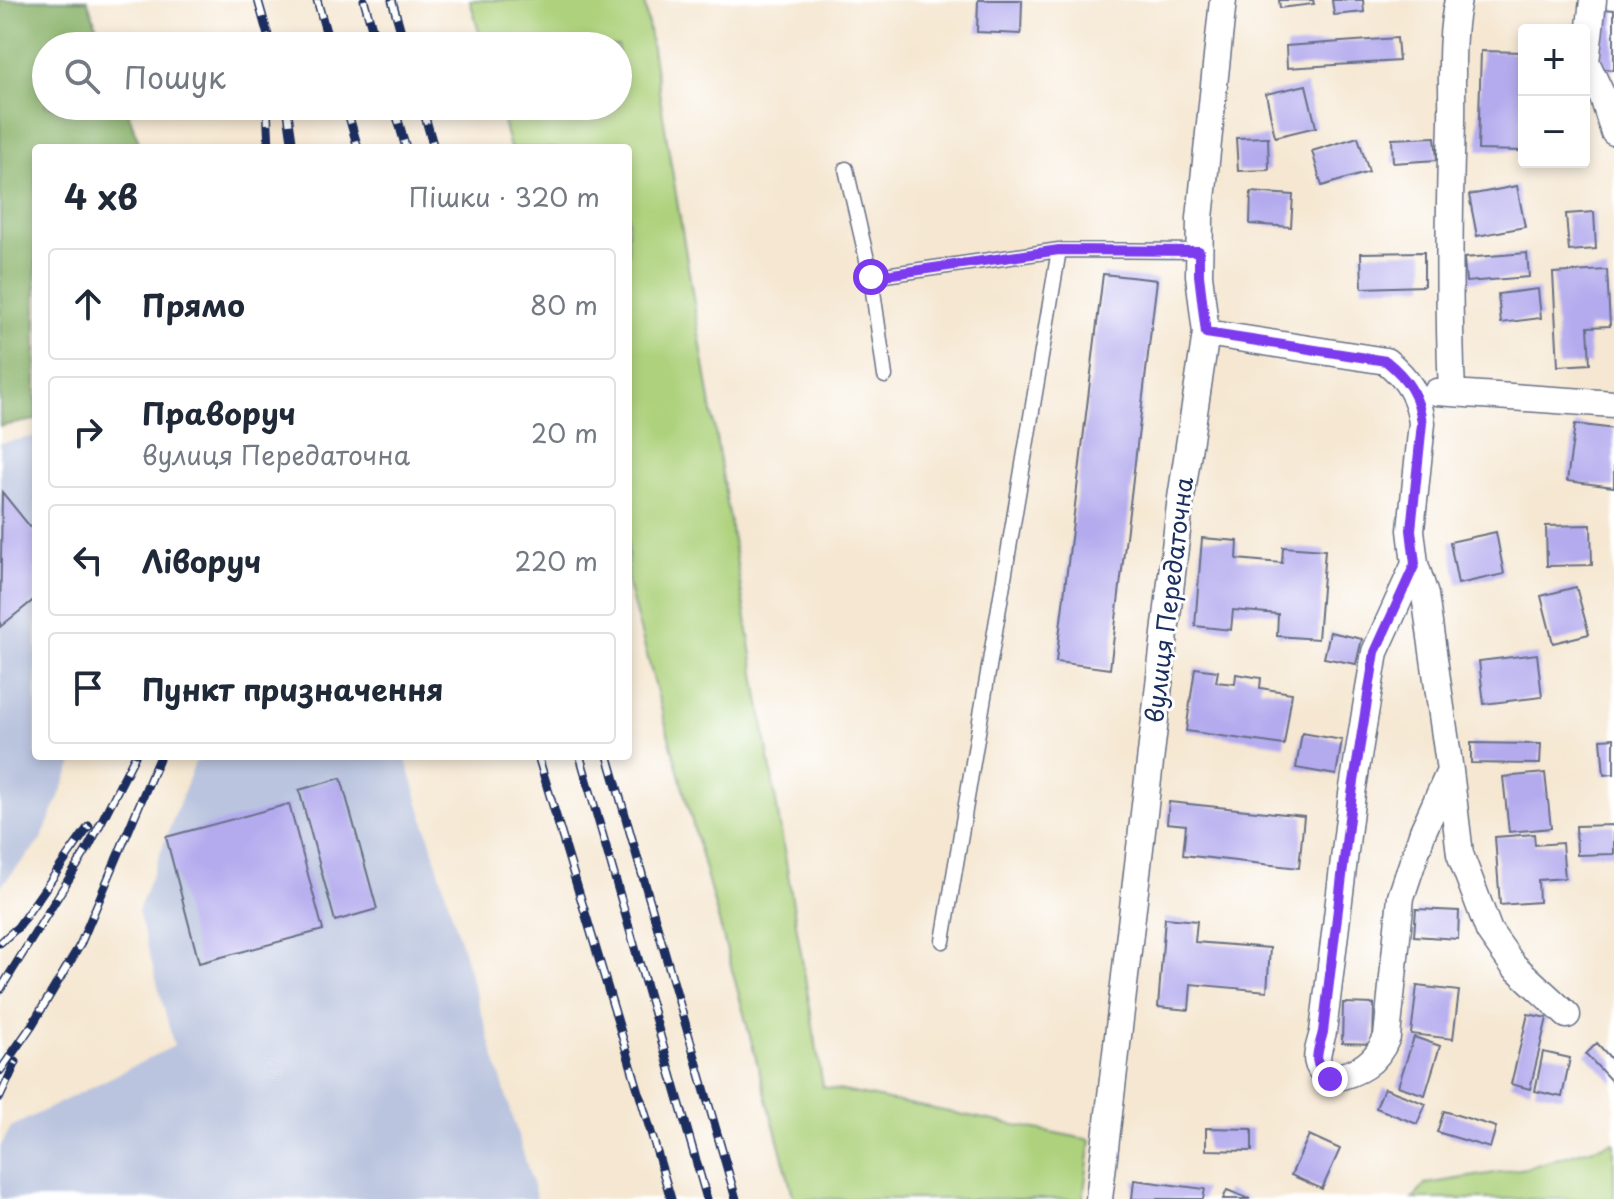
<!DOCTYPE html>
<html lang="uk">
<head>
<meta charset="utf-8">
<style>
  body { margin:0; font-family:"Playpen Sans",sans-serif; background:#f2f2f3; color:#1f2937 }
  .controls { position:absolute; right:24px; top:24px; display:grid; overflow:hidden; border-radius:8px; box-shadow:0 4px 12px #0003 }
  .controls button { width:72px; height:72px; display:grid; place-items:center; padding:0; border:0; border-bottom:2px solid #e0e1e3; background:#fff; color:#1f2937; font:40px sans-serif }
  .stop { position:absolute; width:24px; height:24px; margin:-18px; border:6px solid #7c3aed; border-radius:50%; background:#fff }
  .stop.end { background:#7c3aed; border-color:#fff; box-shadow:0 2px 8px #0008 }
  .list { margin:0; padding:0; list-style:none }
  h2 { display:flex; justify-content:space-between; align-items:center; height:104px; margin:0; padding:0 32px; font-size:34px }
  h2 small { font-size:26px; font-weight:400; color:#747a83 }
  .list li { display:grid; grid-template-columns:52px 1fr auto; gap:24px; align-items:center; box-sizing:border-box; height:112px; margin:0 16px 16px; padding:0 16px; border:2px solid #e0e1e3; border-radius:8px }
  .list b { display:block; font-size:30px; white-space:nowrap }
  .list p { margin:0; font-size:26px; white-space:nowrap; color:#747a83 }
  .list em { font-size:26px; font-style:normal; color:#747a83 }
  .icon { flex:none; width:44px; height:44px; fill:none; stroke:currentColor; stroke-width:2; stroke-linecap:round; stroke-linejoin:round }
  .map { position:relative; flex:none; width:1614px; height:1199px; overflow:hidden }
  .search { position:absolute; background:#fff; box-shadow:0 4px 12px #0003; left:32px; top:32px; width:600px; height:88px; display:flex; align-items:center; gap:20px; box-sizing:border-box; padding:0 28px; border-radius:44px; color:#747a83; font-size:30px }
  .panel { position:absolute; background:#fff; box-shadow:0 4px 12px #0003; left:32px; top:144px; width:600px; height:616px; border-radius:8px }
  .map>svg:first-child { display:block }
</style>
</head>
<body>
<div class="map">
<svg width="1614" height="1199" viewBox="0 0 1614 1199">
  <rect width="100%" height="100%" fill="#fff"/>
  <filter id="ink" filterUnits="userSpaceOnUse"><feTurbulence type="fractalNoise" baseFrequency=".0125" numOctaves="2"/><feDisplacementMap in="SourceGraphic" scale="16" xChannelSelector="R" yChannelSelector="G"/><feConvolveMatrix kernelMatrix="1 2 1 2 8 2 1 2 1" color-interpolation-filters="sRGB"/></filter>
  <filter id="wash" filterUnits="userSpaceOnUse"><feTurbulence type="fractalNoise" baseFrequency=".006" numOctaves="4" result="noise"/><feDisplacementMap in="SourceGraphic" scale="32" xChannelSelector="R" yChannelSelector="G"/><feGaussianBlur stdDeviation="1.8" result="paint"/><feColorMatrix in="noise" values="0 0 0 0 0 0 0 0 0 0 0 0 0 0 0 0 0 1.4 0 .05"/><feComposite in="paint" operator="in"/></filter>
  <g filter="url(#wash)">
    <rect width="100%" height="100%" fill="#f5e7d1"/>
    <path fill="#bac4de" d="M36,436V756H76L41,840L0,887V443Z
      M212,756H405L537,1199H0V1147L11,1127L174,1046L138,911L195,762Z"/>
    <path fill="#add17b" stroke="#64806c" stroke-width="2" d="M470,0H644L823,1087L1091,1140L1083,1199H794L628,585V148H510L499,106H618V46H483Z
      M1614,1142V1199H1413L1426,1184L1526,1168Z"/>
    <path fill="#8ab36b" stroke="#527164" stroke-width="2" d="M0,0H87L104,46H46V106H126L141,148H36V420L0,426Z"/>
    <g id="blocks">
      <path fill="#b4abee" d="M978,0H1022L1021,34L977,32Z
        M1279,0H1313L1314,4L1280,8Z
        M1332,0H1363L1364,12L1334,15Z
        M1603,9L1614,10V70L1599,68Z
        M1397,38L1399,61L1287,68L1286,46Z
        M1481,51L1524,52V151L1478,150Z
        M1306,85L1316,127L1275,137L1266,94Z
        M1268,137L1269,170L1238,171L1236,138Z
        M1358,137L1369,172L1322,186L1312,151Z
        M1435,137L1437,160L1393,163L1392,139Z
        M1517,186L1525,227L1477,236L1469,195Z
        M1251,192L1293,195L1291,227L1250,224Z
        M1594,212L1596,249L1569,251L1566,214Z
        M1424,252V286L1362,288L1361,253Z
        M1527,253L1529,277L1466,282L1464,258Z
        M1607,270L1610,326L1588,327L1590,364L1558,366L1553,273Z
        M1103,274L1157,280L1110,669L1056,662Z
        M1538,289L1541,318L1501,323L1498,294Z
        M1575,424L1614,429V487L1567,481Z
        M2,492L36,534V598L0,627Z
        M1591,525L1592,565L1547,566L1546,526Z
        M1496,532L1504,574L1458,584L1450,542Z
        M1202,538L1238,541L1237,559L1282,563L1283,547L1325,550L1318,639L1277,636L1278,614L1233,610L1231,630L1195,626Z
        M1576,587L1589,634L1553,643L1541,596Z
        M1330,632L1362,639L1356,664L1324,658Z
        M1537,654L1542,697L1484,704L1479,661Z
        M1195,668L1218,671L1216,682L1235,684L1236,674L1261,678L1260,688L1292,693L1284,745L1186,731Z
        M1302,733L1342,740L1336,775L1296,768Z
        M1614,738V774L1604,775L1601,739Z
        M1471,743L1541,744L1540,764L1471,763Z
        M1545,773L1551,828L1509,832L1503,777Z
        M341,778L377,909L335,921L299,790Z
        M1169,802L1304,816L1299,868L1183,855L1186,825L1167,823Z
        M289,804L323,930L199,963L166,837Z
        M1614,825V854L1577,855L1576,826Z
        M1534,834L1535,845L1562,843L1565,878L1538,880L1539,902L1500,905L1495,837Z
        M1416,909L1459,911L1458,939L1414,936Z
        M1165,918L1197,921L1195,942L1270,948L1267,991L1191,984L1189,1010L1158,1007Z
        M1417,986L1459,991L1453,1039L1411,1034Z
        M1343,1003L1374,1004L1373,1044L1342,1043Z
        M1528,1014L1547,1018L1530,1089L1511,1084Z
        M1414,1037L1440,1046L1425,1095L1398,1086Z
        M1597,1043L1614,1062V1084L1586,1054Z
        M1543,1052L1570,1058L1562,1097L1535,1091Z
        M1384,1088L1426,1104L1417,1124L1376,1108Z
        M1444,1111L1496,1127L1490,1148L1437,1132Z
        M1206,1128L1252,1129V1151L1206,1150Z
        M1309,1135L1340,1149L1322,1189L1291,1175Z
        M1134,1180L1205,1189L1203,1199H1132Z
        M1227,1190L1250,1199H1223Z"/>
    </g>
  </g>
  <g filter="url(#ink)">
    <use href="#blocks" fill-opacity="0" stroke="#676f86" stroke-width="2"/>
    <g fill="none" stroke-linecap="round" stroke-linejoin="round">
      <defs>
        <path id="lane" d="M846,169L871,277
          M885,376L871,277L1059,250
          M943,941L1059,250L1199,251"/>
        <path id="street" d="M1593,0L1586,62L1604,100L1614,132
          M1206,333L1386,361C1407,378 1419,395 1422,423L1411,530L1415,564L1425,595L1450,771L1423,831L1401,897L1387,1037C1376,1064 1358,1073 1330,1079C1310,1063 1318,1053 1323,1032L1352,794L1375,652L1415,564
          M1437,392L1614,404
          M1452,393C1448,302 1449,213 1452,122C1453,81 1449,40 1458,0
          M1450,771L1460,854L1489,931L1513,965L1567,1015
          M1099,1199L1180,505L1206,333L1199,275L1200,218L1223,0"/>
      </defs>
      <use href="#lane" stroke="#676f86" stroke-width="17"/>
      <use href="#street" stroke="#676f86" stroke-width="29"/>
      <use href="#lane" stroke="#fff" stroke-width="14"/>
      <use href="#street" stroke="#fff" stroke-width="26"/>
      <defs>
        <path id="rail" d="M258,0L271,46
          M317,0L330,46
          M364,0L377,46
          M392,0L405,46
          M267,106L269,148
          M287,106L293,148
          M346,106L358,148
          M394,106L406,148
          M422,106L434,148
          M538,756L671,1199
          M580,756L707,1199
          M608,756L736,1199
          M0,943L18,927L89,826
          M0,990L88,848L135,756
          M0,1071L32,1025L80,945L160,756
          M0,1097L16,1062"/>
      </defs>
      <use href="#rail" stroke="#1b2f5e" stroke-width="9"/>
      <use href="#rail" stroke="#fff" stroke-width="6" stroke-dasharray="18" stroke-linecap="butt"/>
    </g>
  </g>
  <g fill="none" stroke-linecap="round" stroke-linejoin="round" filter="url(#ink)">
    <path stroke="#7c3aed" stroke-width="10" d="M871,277L1059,250L1199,251V275L1206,333L1386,361C1407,378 1419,395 1422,423L1411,530L1415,564L1375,652L1352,794L1323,1032C1318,1053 1310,1063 1330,1079"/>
  </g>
  <g text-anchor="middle" stroke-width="6" stroke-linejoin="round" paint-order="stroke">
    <g font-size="24" fill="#1b2f5e" stroke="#fff">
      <text transform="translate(1170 600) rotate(-83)" y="8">вулиця Передаточна</text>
    </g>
  </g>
</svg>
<div class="controls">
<button>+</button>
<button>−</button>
</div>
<div class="stop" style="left:871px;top:277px"></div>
<div class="stop end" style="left:1330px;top:1079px"></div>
<div class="search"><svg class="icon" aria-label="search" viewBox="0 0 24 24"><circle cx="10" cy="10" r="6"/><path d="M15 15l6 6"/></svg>Пошук</div>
<section class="panel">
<h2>4 хв<small>Пішки · 320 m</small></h2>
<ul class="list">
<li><svg class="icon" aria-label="ahead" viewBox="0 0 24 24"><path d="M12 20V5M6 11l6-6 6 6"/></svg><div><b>Прямо</b></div><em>80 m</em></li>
<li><svg class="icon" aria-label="right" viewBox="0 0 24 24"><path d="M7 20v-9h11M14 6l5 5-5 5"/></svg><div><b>Праворуч</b><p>вулиця Передаточна</p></div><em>20 m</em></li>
<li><svg class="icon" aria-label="left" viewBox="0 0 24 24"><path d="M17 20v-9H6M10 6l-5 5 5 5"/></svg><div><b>Ліворуч</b></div><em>220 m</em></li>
<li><svg class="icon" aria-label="arrive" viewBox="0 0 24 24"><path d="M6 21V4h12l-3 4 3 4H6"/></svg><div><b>Пункт призначення</b></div></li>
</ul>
</section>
</div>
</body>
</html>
